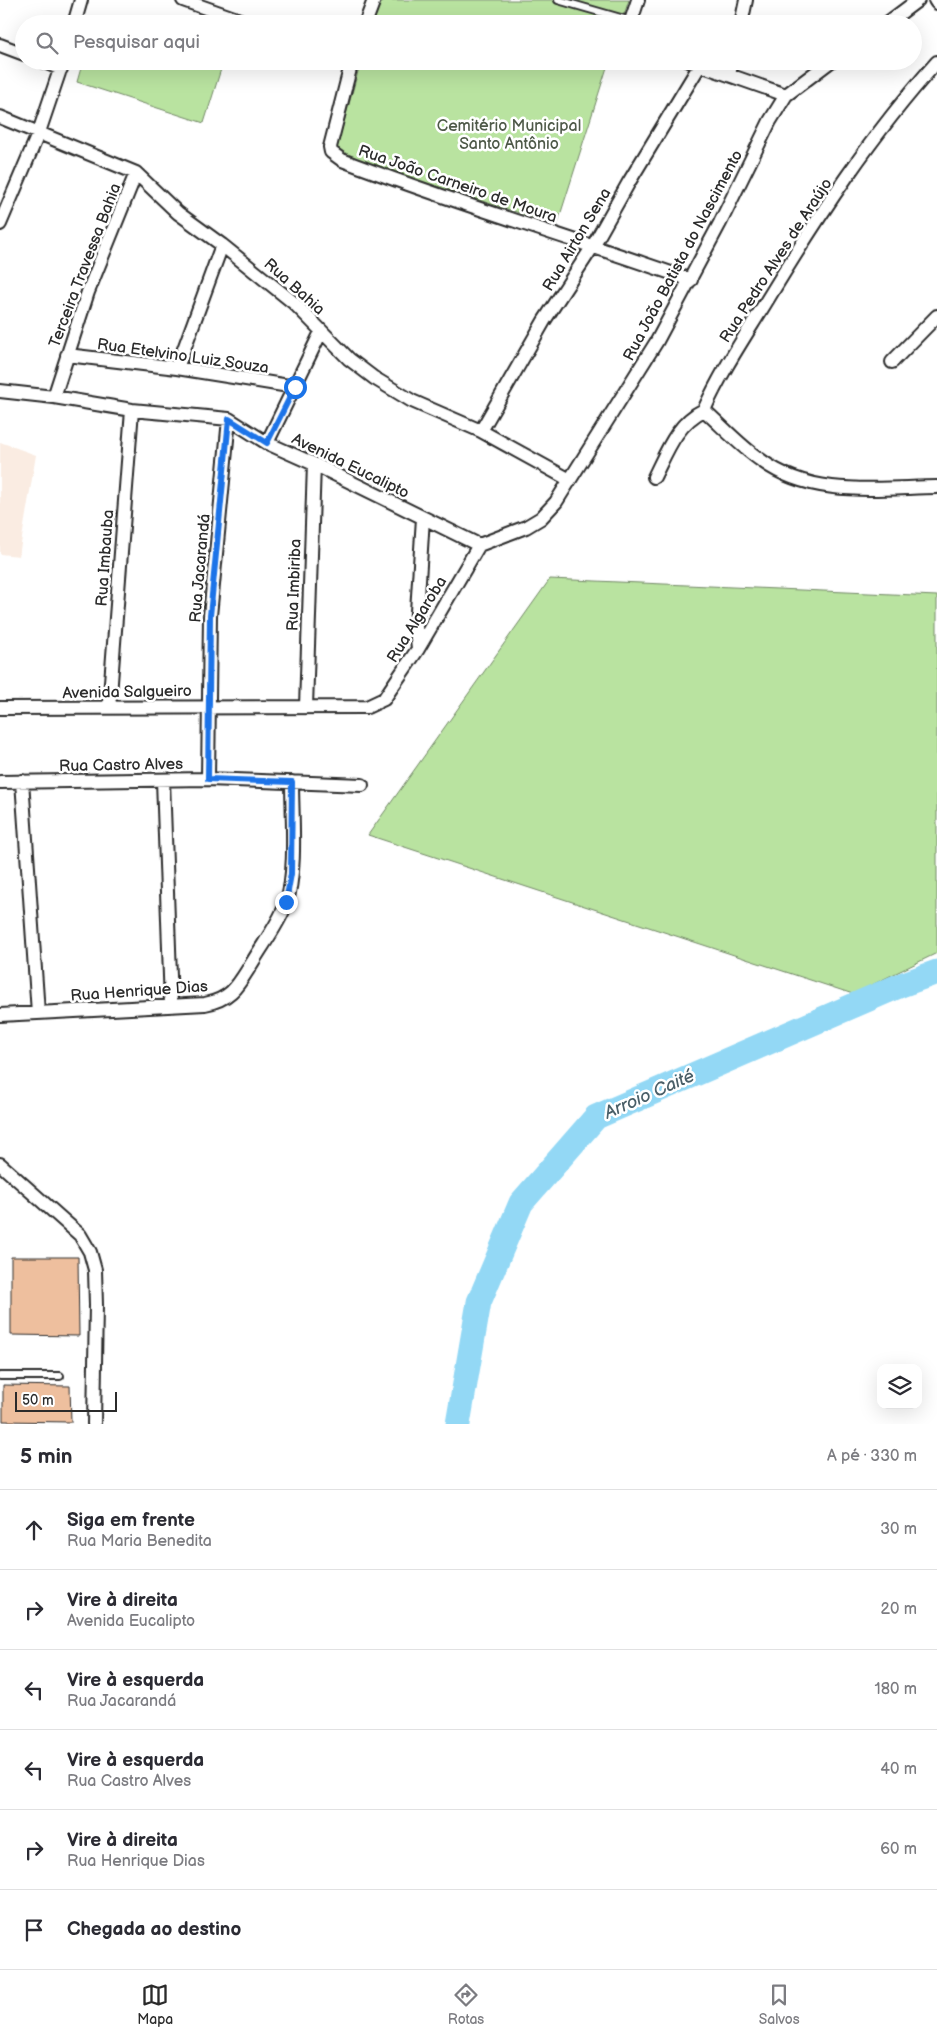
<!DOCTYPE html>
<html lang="pt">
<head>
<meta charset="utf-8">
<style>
  body { margin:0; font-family:"Balsamiq Sans",sans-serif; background:#f2f2f3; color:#2b2b33 }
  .controls { position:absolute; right:15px; bottom:15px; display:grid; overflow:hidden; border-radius:10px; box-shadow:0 5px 20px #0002 }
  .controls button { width:45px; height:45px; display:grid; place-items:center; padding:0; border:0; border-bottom:1px solid #e1e1e2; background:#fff; color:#2b2b33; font:25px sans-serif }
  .scale { position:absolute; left:15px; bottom:12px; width:102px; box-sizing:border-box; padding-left:5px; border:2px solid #2b2b2b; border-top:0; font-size:14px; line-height:18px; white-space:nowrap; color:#2b2b2b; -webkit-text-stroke:4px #fff; paint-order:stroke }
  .stop { position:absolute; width:15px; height:15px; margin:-11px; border:4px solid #1a73e8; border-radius:50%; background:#fff }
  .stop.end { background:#1a73e8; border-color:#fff; box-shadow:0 1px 5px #0008 }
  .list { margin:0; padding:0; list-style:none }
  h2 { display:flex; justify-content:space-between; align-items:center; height:65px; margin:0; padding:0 20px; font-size:21px }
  h2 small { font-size:16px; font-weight:400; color:#7c7c81 }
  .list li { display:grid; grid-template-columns:32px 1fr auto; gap:15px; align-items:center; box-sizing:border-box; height:80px; padding:0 20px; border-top:1px solid #e1e1e2 }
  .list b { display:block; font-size:19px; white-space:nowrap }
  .list p { margin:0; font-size:16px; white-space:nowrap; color:#7c7c81 }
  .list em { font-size:16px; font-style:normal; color:#7c7c81 }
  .icon { flex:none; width:28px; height:28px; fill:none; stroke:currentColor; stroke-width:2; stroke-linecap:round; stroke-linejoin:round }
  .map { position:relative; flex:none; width:937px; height:1424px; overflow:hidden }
  .search { position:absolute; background:#fff; box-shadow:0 5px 20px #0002; left:15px; right:15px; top:15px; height:55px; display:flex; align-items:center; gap:12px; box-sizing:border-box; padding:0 18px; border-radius:28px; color:#7c7c81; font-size:19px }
  .sheet { height:545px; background:#fff }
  nav { display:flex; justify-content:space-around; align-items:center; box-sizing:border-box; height:70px; border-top:1px solid #e1e1e2; background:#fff; font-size:14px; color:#7c7c81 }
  nav a { display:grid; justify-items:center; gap:2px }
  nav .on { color:#2b2b2b }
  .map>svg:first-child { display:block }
</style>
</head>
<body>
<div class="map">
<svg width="937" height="1424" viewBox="0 0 937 1424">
  <rect width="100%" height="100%" fill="#fff"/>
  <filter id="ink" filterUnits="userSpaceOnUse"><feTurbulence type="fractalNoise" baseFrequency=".02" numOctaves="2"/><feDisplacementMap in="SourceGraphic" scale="10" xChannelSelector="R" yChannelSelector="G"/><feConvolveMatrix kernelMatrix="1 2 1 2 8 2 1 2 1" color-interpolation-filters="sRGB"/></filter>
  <g filter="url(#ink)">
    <path fill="#faece2" d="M0,442L36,455L19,556L0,554Z"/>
    <path fill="#b9e3a0" stroke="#728766" d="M381,0H629L621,24H372Z
      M83,61H197L221,69L204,123L77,82Z
      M361,61H609L557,225L335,154Z
      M550,579L937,596V953L853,994L368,835Z"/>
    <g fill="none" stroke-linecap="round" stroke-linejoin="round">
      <path stroke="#93d8f5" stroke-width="25" d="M458,1424L479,1302L521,1203L596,1117L901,985L937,972"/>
    </g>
    <path fill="#eebf9e" stroke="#2b2b2b" d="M11,1257H78L79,1336L11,1335Z
      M3,1385L70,1386L71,1422L3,1421Z"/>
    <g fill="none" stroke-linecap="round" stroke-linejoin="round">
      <defs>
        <path id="service" d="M558,0L631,21
          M0,1376H60"/>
        <path id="minor" d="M183,0L251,24
          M935,0L937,3
          M74,24L81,0
          M365,24L374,0
          M630,24L638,0
          M741,24L746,0
          M886,24L918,0
          M0,45L24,54
          M42,61L61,69
          M352,61L330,147L331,152L342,160C457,204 575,239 691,280
          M689,61L786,95
          M729,75L732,61
          M0,117L136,173L178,213L222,245L294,303L349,359L374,378L412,401L481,431L570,480
          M0,224L39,132L63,61
          M67,355L177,368L295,387
          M892,362L937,316
          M177,368L222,245
          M0,391L54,397L132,410L229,419L267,443L314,464L479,545
          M54,397L88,292L136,173
          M704,410C721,372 744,338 766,302C817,218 871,135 937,62
          M704,410C723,427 741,447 762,461C813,498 877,488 937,487
          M481,431L544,321L593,246L629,182L700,65
          M267,443L321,332
          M654,477C667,451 677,423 704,410
          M479,545L526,527L541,518L556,502L657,341L720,223L770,121L786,95L831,61
          M418,649L416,627L423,518
          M306,707L314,464
          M0,708L367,707L384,699L392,687L418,649L479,545
          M109,708L132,410
          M208,779L210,616L229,419
          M163,780L171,1004
          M22,781L38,1013
          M0,782L208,779L362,785
          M0,1015L205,1004C232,999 238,985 252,963C263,944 278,925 286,904C297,872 292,816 292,782
          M0,1164L80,1235L90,1252L95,1270L96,1305L94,1424"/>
      </defs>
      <use href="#service" stroke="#2b2b2b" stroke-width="10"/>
      <use href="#minor" stroke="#2b2b2b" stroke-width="16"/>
      <use href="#service" stroke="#fff" stroke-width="6"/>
      <use href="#minor" stroke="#fff" stroke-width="12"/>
    </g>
  </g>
  <g fill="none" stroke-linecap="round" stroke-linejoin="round" filter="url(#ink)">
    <path stroke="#1a73e8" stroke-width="6" d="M286,902L291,874L292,782L208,779L210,616L229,419L267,443L295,387"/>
  </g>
  <g text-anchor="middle" stroke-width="5" stroke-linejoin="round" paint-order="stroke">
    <g font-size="16" fill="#4e5948" stroke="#fff">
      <text x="509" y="131">Cemitério Municipal<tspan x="509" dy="18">Santo Antônio</tspan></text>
    </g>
    <g font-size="16" fill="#2b2b2b" stroke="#fff">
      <text transform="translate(458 183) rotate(19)" y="6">Rua João Carneiro de Moura</text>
      <text transform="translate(576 239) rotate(-59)" y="6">Rua Airton Sena</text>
      <text transform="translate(682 255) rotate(-62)" y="6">Rua João Batista do Nascimento</text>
      <text transform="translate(775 260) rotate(-57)" y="6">Rua Pedro Alves de Araújo</text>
      <text transform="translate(84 265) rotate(-69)" y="6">Terceira Travessa Bahia</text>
      <text transform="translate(295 286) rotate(42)" y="6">Rua Bahia</text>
      <text transform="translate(183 355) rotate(8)" y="6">Rua Etelvino Luiz Souza</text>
      <text transform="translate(351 465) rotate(26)" y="6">Avenida Eucalipto</text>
      <text transform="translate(104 558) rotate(-86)" y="6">Rua Imbauba</text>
      <text transform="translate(199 568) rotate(-85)" y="6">Rua Jacarandá</text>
      <text transform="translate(293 585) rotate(-88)" y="6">Rua Imbiriba</text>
      <text transform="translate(416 619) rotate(-58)" y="6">Rua Algaroba</text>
      <text transform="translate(127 691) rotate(-1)" y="6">Avenida Salgueiro</text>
      <text transform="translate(121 764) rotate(-1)" y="6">Rua Castro Alves</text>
      <text transform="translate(139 990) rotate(-4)" y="6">Rua Henrique Dias</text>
    </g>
    <g font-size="18" font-style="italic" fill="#4a5f68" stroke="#fff">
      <text transform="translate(649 1094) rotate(-24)" y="6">Arroio Caité</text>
    </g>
  </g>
</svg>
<div class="controls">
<button><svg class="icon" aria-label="layers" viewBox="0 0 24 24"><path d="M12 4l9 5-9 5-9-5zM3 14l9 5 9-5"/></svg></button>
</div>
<div class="scale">50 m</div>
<div class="stop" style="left:295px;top:387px"></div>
<div class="stop end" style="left:286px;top:902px"></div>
<div class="search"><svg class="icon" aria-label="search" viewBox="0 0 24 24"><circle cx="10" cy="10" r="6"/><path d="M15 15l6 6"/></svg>Pesquisar aqui</div>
</div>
<section class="sheet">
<h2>5 min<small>A pé · 330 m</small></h2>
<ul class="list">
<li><svg class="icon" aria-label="ahead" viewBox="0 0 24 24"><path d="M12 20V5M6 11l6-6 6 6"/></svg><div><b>Siga em frente</b><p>Rua Maria Benedita</p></div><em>30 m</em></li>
<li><svg class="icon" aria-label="right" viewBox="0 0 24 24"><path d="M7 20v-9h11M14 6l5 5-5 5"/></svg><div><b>Vire à direita</b><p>Avenida Eucalipto</p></div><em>20 m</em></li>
<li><svg class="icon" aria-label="left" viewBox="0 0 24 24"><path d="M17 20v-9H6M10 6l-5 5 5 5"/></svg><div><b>Vire à esquerda</b><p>Rua Jacarandá</p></div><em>180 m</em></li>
<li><svg class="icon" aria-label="left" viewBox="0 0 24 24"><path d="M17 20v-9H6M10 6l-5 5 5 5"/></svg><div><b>Vire à esquerda</b><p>Rua Castro Alves</p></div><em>40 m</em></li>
<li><svg class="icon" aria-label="right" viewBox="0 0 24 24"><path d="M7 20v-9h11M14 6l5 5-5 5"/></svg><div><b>Vire à direita</b><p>Rua Henrique Dias</p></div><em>60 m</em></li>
<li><svg class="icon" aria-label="arrive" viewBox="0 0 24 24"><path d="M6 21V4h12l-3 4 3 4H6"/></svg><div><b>Chegada ao destino</b></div></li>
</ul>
</section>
<nav>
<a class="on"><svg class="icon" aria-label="map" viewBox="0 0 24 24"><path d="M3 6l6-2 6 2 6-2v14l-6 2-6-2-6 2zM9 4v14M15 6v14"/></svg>Mapa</a>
<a><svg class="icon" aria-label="directions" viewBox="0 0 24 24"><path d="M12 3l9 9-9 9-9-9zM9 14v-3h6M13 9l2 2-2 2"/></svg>Rotas</a>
<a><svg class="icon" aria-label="saved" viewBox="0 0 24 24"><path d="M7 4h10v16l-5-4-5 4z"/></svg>Salvos</a>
</nav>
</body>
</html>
